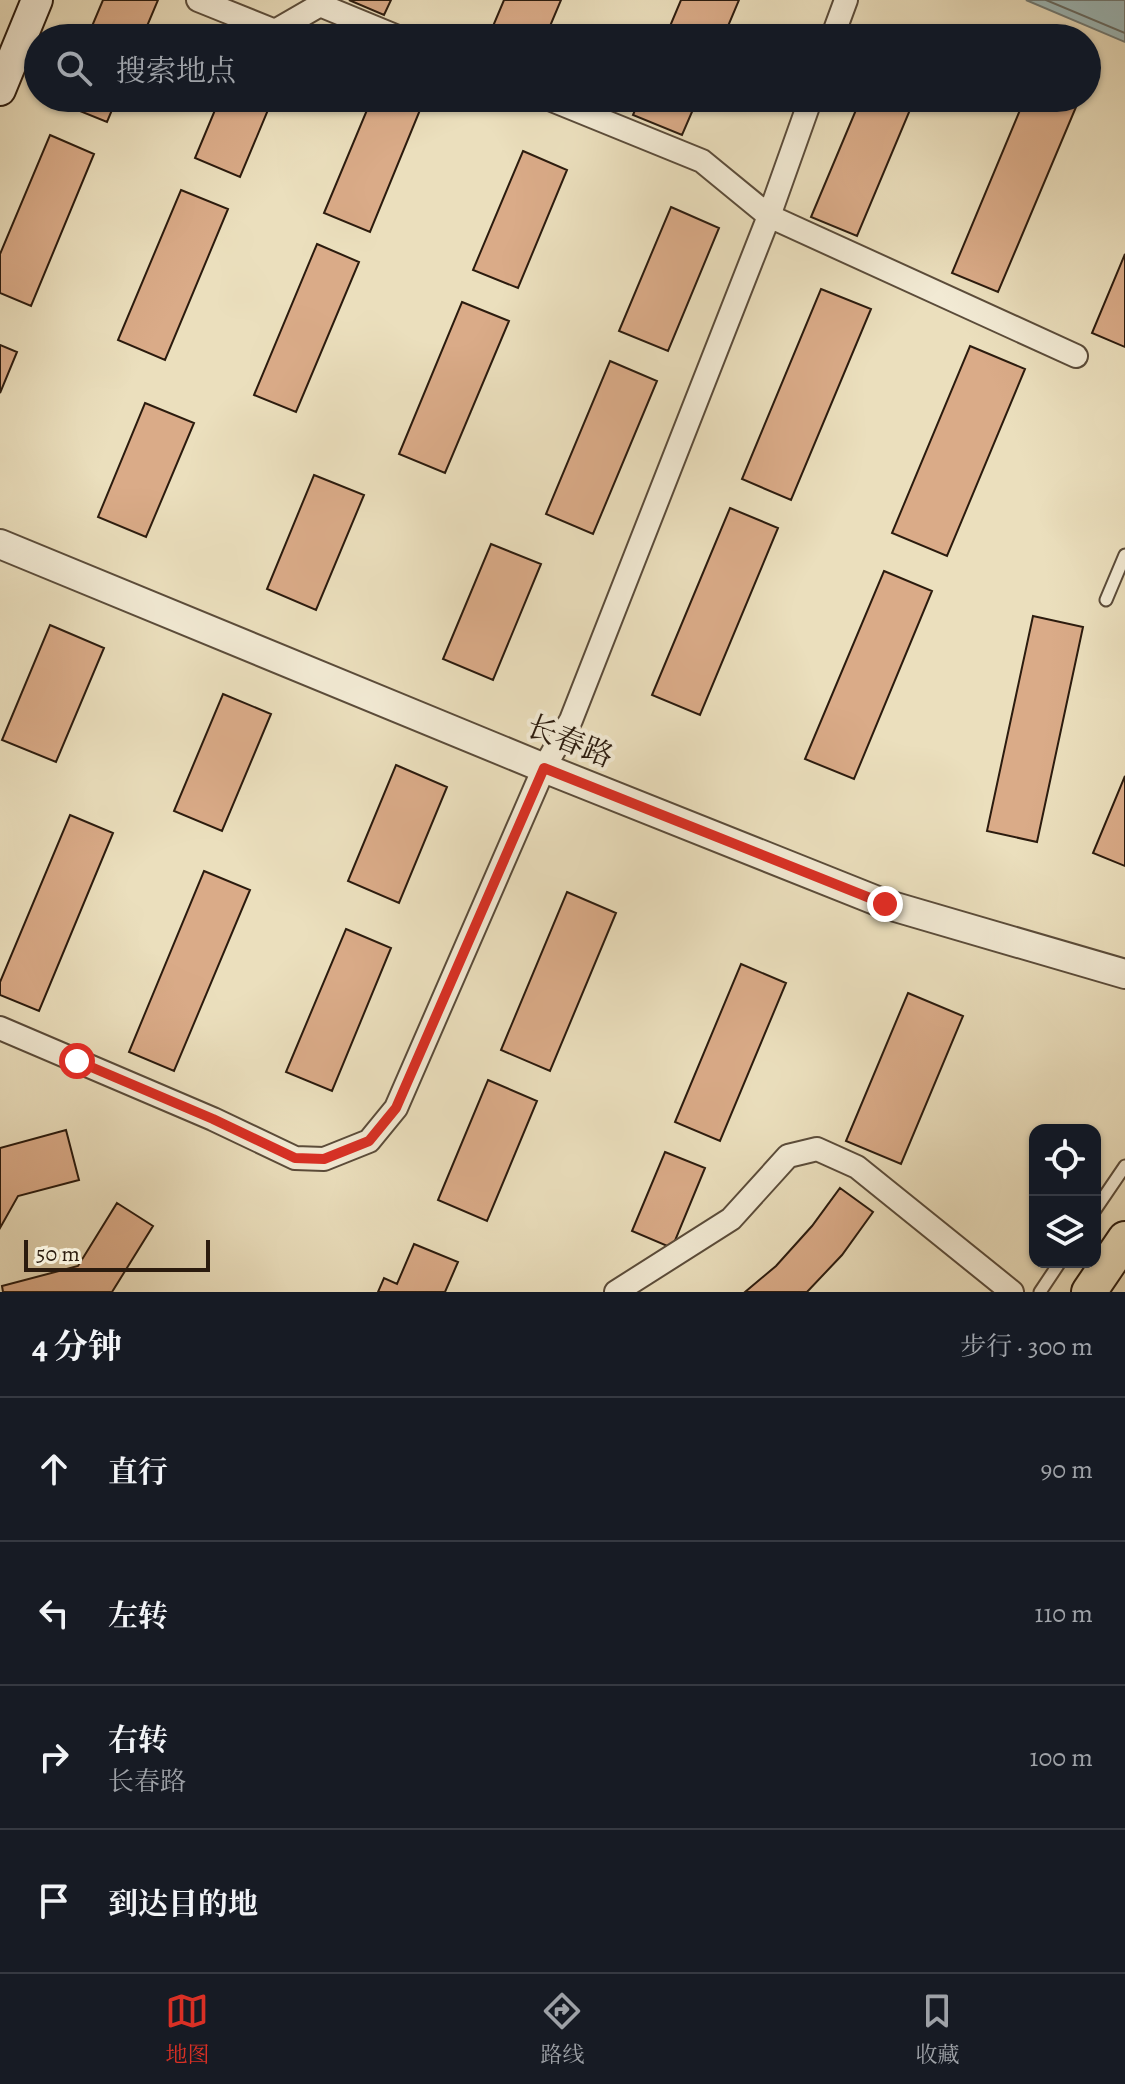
<!DOCTYPE html>
<html lang="zh">
<head>
<meta charset="utf-8">
<style>
  body { margin:0; font-family:Alegreya,"Noto Serif SC",serif; background:#242831; color:#f1f3f6 }
  .controls { position:absolute; right:24px; bottom:24px; display:grid; overflow:hidden; border-radius:16px; box-shadow:0 2px 6px #0004 }
  .controls button { width:72px; height:72px; display:grid; place-items:center; padding:0; border:0; border-bottom:2px solid #363941; background:#171b24; color:#f1f3f6; font:40px sans-serif }
  .scale { position:absolute; left:24px; bottom:20px; width:186px; box-sizing:border-box; padding-left:8px; border:4px solid #2b1b0e; border-top:0; font-size:22px; line-height:28px; white-space:nowrap; color:#2b1b0e; -webkit-text-stroke:6px #f2ead4; paint-order:stroke }
  .stop { position:absolute; width:24px; height:24px; margin:-18px; border:6px solid #d93025; border-radius:50%; background:#fff }
  .stop.end { background:#d93025; border-color:#fff; box-shadow:0 2px 8px #0008 }
  .list { margin:0; padding:0; list-style:none }
  h2 { display:flex; justify-content:space-between; align-items:center; height:104px; margin:0; padding:0 32px; font-size:34px }
  h2 small { font-size:26px; font-weight:400; color:#9ea1a6 }
  .list li { display:grid; grid-template-columns:52px 1fr auto; gap:24px; align-items:center; box-sizing:border-box; height:144px; padding:0 32px; border-top:2px solid #363941 }
  .list b { display:block; font-size:30px; white-space:nowrap }
  .list p { margin:0; font-size:26px; white-space:nowrap; color:#9ea1a6 }
  .list em { font-size:26px; font-style:normal; color:#9ea1a6 }
  .icon { flex:none; width:44px; height:44px; fill:none; stroke:currentColor; stroke-width:2; stroke-linecap:round; stroke-linejoin:round }
  .map { position:relative; flex:none; width:1125px; height:1292px; overflow:hidden }
  .search { position:absolute; background:#171b24; box-shadow:0 2px 6px #0004; left:24px; right:24px; top:24px; height:88px; display:flex; align-items:center; gap:20px; box-sizing:border-box; padding:0 28px; border-radius:44px; color:#9ea1a6; font-size:30px }
  .sheet { height:680px; background:#171b24 }
  nav { display:flex; justify-content:space-around; align-items:center; box-sizing:border-box; height:112px; border-top:2px solid #363941; background:#171b24; font-size:22px; color:#9ea1a6 }
  nav a { display:grid; justify-items:center; gap:4px }
  nav .on { color:#d93025 }
  .map>svg:first-child { display:block }
</style>
</head>
<body>
<div class="map">
<svg width="1125" height="1292" viewBox="0 0 1125 1292">
  <rect width="100%" height="100%" fill="#ebdfbd"/>
  <filter id="stains"><feTurbulence type="fractalNoise" baseFrequency=".0025" numOctaves="4"/><feColorMatrix values="0 0 0 0 .2 0 0 0 0 .09 0 0 0 0 .02 0 0 0 .5 -.17"/></filter>
  <radialGradient id="worn" r=".72"><stop offset=".6" stop-color="#630" stop-opacity="0"/><stop offset="1" stop-color="#630" stop-opacity=".3"/></radialGradient>
  <path fill="#9cbabb" stroke="#6f7a76" stroke-width="2" d="M1026,0H1125V42Z"/>
  <g fill="none" stroke-linecap="round" stroke-linejoin="round">
    <path stroke="#646a64" stroke-width="2" d="M1046,0L1125,33"/>
  </g>
  <path fill="#daab88" stroke="#2b1b0e" stroke-width="2" d="M103,0H158L142,38H87Z
    M349,0H391L384,15Z
    M504,0H561L545,38H488Z
    M681,0H739L723,38H665Z
    M62,98H117L107,122L60,103Z
    M220,98H273L240,177L195,158Z
    M372,98H390L420,110L370,232L324,213Z
    M640,98H698L682,135L633,115Z
    M861,98H915L857,236L811,217Z
    M1025,98H1053L1076,107L998,292L952,273Z
    M50,135L94,154L31,306L0,293V254Z
    M523,151L567,170L518,288L473,270Z
    M181,190L228,209L165,360L118,340Z
    M671,207L719,228L668,351L619,331Z
    M317,244L359,262L296,412L254,395Z
    M1125,254V347L1092,333Z
    M821,289L871,309L791,500L742,479Z
    M462,302L509,321L445,473L399,454Z
    M0,345L17,352L0,393Z
    M970,346L1025,369L947,556L892,533Z
    M610,361L657,381L593,534L546,514Z
    M145,403L194,423L146,537L98,517Z
    M314,475L364,495L316,610L267,589Z
    M730,508L778,528L700,715L652,695Z
    M491,544L541,564L493,680L443,659Z
    M884,571L932,591L854,779L805,759Z
    M1033,616L1083,627L1037,842L987,831Z
    M50,625L104,648L56,762L2,740Z
    M223,694L271,714L222,831L174,811Z
    M396,765L447,787L399,903L348,881Z
    M1125,776V866L1093,853Z
    M70,815L113,833L39,1011L0,995V982Z
    M204,871L250,890L174,1071L129,1052Z
    M567,892L616,913L550,1071L501,1050Z
    M346,929L391,948L332,1091L286,1072Z
    M741,964L786,983L720,1141L675,1122Z
    M908,993L963,1016L901,1164L846,1141Z
    M488,1080L537,1101L487,1221L438,1200Z
    M66,1130L79,1180L18,1196L0,1228V1148Z
    M665,1152L705,1168L672,1248L632,1231Z
    M840,1188L873,1212L842,1255L807,1292H745L776,1266L812,1226Z
    M117,1203L153,1226L112,1292H3L2,1286L78,1266Z
    M414,1244L458,1262L445,1292H378L384,1278L397,1284Z"/>
  <g fill="none" stroke-linecap="round" stroke-linejoin="round">
    <defs>
      <path id="service" d="M1106,600L1125,555
        M1095,1210L1125,1166
        M1040,1292L1060,1262"/>
      <path id="minor" d="M198,0L275,31L320,5L400,38
        M832,38L846,0
        M547,98L702,161L769,216L1076,356
        M0,1028L213,1119L295,1158L324,1159L369,1141L396,1108L544,768L571,720L769,216L811,98
        M616,1292L731,1219L788,1156L817,1149L857,1167L1012,1292"/>
      <path id="tertiary" d="M0,544L544,768L885,904L1125,974"/>
      <path id="secondary" d="M0,90L37,0"/>
      <path id="primary" d="M1089,1292L1125,1239"/>
    </defs>
    <use href="#service" stroke="#5b4c3a" stroke-width="15"/>
    <use href="#minor" stroke="#5b4c3a" stroke-width="26"/>
    <use href="#tertiary" stroke="#5b4c3a" stroke-width="32"/>
    <use href="#secondary" stroke="#2b1b0e" stroke-width="34"/>
    <use href="#primary" stroke="#2b1b0e" stroke-width="38"/>
    <use href="#service" stroke="#f2ead4" stroke-width="11"/>
    <use href="#minor" stroke="#f2ead4" stroke-width="22"/>
    <use href="#tertiary" stroke="#f2ead4" stroke-width="28"/>
    <use href="#secondary" stroke="#f2ead4" stroke-width="30"/>
    <use href="#primary" stroke="#ebdfbd" stroke-width="34"/>
  </g>
  <g fill="none" stroke-linecap="round" stroke-linejoin="round">
    <path stroke="#d93025" stroke-width="10" d="M77,1061L213,1119L295,1158L324,1159L369,1141L396,1108L544,768L885,904"/>
  </g>
  <g text-anchor="middle" stroke-width="8" stroke-linejoin="round" paint-order="stroke">
    <g font-size="30" fill="#2b1b0e" stroke="#f2ead4">
      <text transform="translate(570 741) rotate(22)" y="10">长春路</text>
    </g>
  </g>
  <rect width="100%" height="100%" filter="url(#stains)"/>
  <rect width="100%" height="100%" fill="url(#worn)"/>
</svg>
<div class="controls">
<button><svg class="icon" aria-label="locate" viewBox="0 0 24 24"><circle cx="12" cy="12" r="6"/><path d="M12 2v4M12 18v4M2 12h4M18 12h4"/></svg></button>
<button><svg class="icon" aria-label="layers" viewBox="0 0 24 24"><path d="M12 4l9 5-9 5-9-5zM3 14l9 5 9-5"/></svg></button>
</div>
<div class="scale">50 m</div>
<div class="stop" style="left:77px;top:1061px"></div>
<div class="stop end" style="left:885px;top:904px"></div>
<div class="search"><svg class="icon" aria-label="search" viewBox="0 0 24 24"><circle cx="10" cy="10" r="6"/><path d="M15 15l6 6"/></svg>搜索地点</div>
</div>
<section class="sheet">
<h2>4 分钟<small>步行 · 300 m</small></h2>
<ul class="list">
<li><svg class="icon" aria-label="ahead" viewBox="0 0 24 24"><path d="M12 20V5M6 11l6-6 6 6"/></svg><div><b>直行</b></div><em>90 m</em></li>
<li><svg class="icon" aria-label="left" viewBox="0 0 24 24"><path d="M17 20v-9H6M10 6l-5 5 5 5"/></svg><div><b>左转</b></div><em>110 m</em></li>
<li><svg class="icon" aria-label="right" viewBox="0 0 24 24"><path d="M7 20v-9h11M14 6l5 5-5 5"/></svg><div><b>右转</b><p>长春路</p></div><em>100 m</em></li>
<li><svg class="icon" aria-label="arrive" viewBox="0 0 24 24"><path d="M6 21V4h12l-3 4 3 4H6"/></svg><div><b>到达目的地</b></div></li>
</ul>
</section>
<nav>
<a class="on"><svg class="icon" aria-label="map" viewBox="0 0 24 24"><path d="M3 6l6-2 6 2 6-2v14l-6 2-6-2-6 2zM9 4v14M15 6v14"/></svg>地图</a>
<a><svg class="icon" aria-label="directions" viewBox="0 0 24 24"><path d="M12 3l9 9-9 9-9-9zM9 14v-3h6M13 9l2 2-2 2"/></svg>路线</a>
<a><svg class="icon" aria-label="saved" viewBox="0 0 24 24"><path d="M7 4h10v16l-5-4-5 4z"/></svg>收藏</a>
</nav>
</body>
</html>
